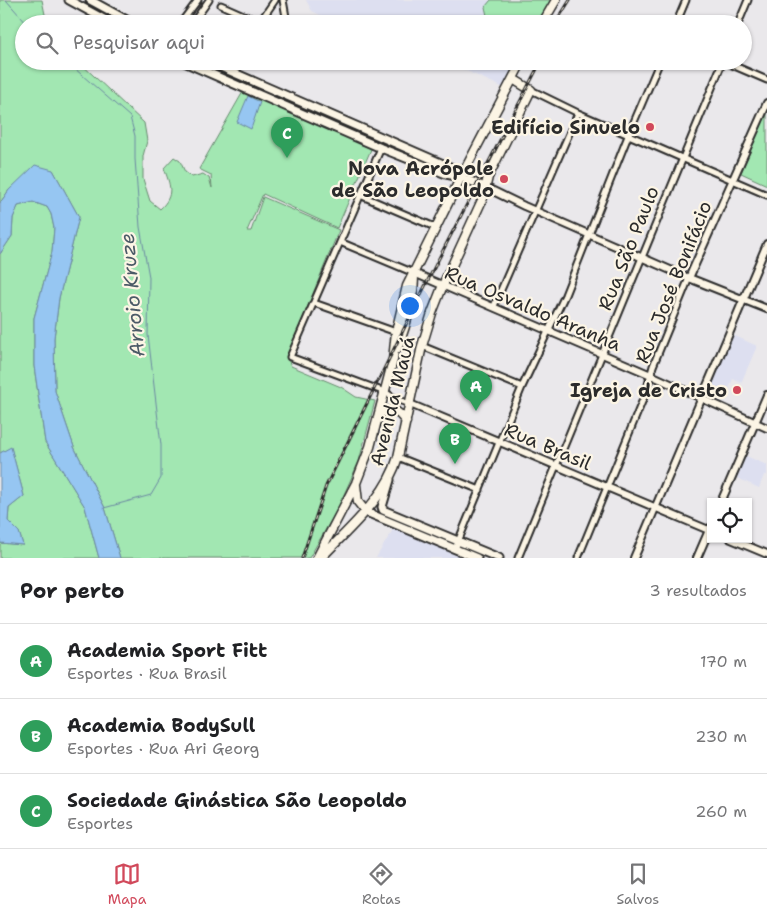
<!DOCTYPE html>
<html lang="pt">
<head>
<meta charset="utf-8">
<style>
  body { margin:0; font-family:"Shantell Sans",sans-serif; background:#f2f2f2; color:#202124 }
  .controls { position:absolute; right:15px; bottom:15px; display:grid; overflow:hidden; border-radius:0px; box-shadow:0 1px 4px #0004 }
  .controls button { width:45px; height:45px; display:grid; place-items:center; padding:0; border:0; border-bottom:1px solid #e0e0e0; background:#fff; color:#202124; font:25px sans-serif }
  .you { position:absolute; left:409px; top:305px; width:18px; height:18px; margin:-12px; border:4px solid #fff; border-radius:50%; background:#1a73e8; box-shadow:0 0 0 8px #1a73e833 }
  .badge { display:grid; place-items:center; width:32px; height:32px; border-radius:50%; background:#d1495b; color:#fff; font-size:16px; font-weight:700 }
  .pin { position:absolute; translate:-50% -41px; filter:drop-shadow(0 1px 2px #0008) }
  .pin::after { content:''; position:absolute; top:26px; width:18px; height:15px; background:inherit; clip-path:polygon(0 0,100% 0,50% 100%) }
  .list { margin:0; padding:0; list-style:none }
  h2 { display:flex; justify-content:space-between; align-items:center; height:65px; margin:0; padding:0 20px; font-size:21px }
  h2 small { font-size:16px; font-weight:400; color:#757577 }
  .list li { display:grid; grid-template-columns:32px 1fr auto; gap:15px; align-items:center; box-sizing:border-box; height:75px; padding:0 20px; border-top:1px solid #e0e0e0 }
  .list b { display:block; font-size:19px; white-space:nowrap }
  .list p { margin:0; font-size:16px; white-space:nowrap; color:#757577 }
  .list em { font-size:16px; font-style:normal; color:#757577 }
  .icon { flex:none; width:28px; height:28px; fill:none; stroke:currentColor; stroke-width:2; stroke-linecap:round; stroke-linejoin:round }
  .map { position:relative; flex:none; width:767px; height:558px; overflow:hidden }
  .search { position:absolute; background:#fff; box-shadow:0 1px 4px #0004; left:15px; right:15px; top:15px; height:55px; display:flex; align-items:center; gap:12px; box-sizing:border-box; padding:0 18px; border-radius:28px; color:#757577; font-size:19px }
  .sheet { height:290px; background:#fff }
  nav { display:flex; justify-content:space-around; align-items:center; box-sizing:border-box; height:70px; border-top:1px solid #e0e0e0; background:#fff; font-size:14px; color:#757577 }
  nav a { display:grid; justify-items:center; gap:2px }
  nav .on { color:#d1495b }
  .map>svg:first-child { display:block }
</style>
</head>
<body>
<div class="map">
<svg width="767" height="558" viewBox="0 0 767 558">
  <rect width="100%" height="100%" fill="#eae8eb"/>
  <filter id="ink" filterUnits="userSpaceOnUse"><feTurbulence type="fractalNoise" baseFrequency=".02" numOctaves="2"/><feDisplacementMap in="SourceGraphic" scale="10" xChannelSelector="R" yChannelSelector="G"/><feConvolveMatrix kernelMatrix="1 2 1 2 8 2 1 2 1" color-interpolation-filters="sRGB"/></filter>
  <g filter="url(#ink)">
    <path fill="#dddff0" d="M306,0H555L540,24H328L329,19L312,11Z
      M445,61H519L504,88Z
      M733,335L757,346L741,383L733,379L724,400L708,393Z
      M746,456L767,465V475H764L759,488L737,478Z
      M395,526L460,553L458,558H376Z"/>
    <path fill="#a2e7b2" stroke="#66896e" d="M0,0H42L47,24H24V61H78L144,123L147,141L143,156V179L150,201L160,209C175,195 170,185 164,168L174,157L180,161L185,172L192,177L203,174L209,178L212,188L211,175L199,169L244,90L372,147L337,228L263,194L247,231H251L263,197L339,230L287,357L291,366L341,387L356,397L375,401L359,461L337,510L309,558H120L105,508L74,447L55,391L54,338L59,298L79,217L53,170L9,190L0,203Z
      M491,0H555L540,24H489L485,7Z
      M767,110V185L741,173Z
      M33,202L47,207L51,214L54,228L52,252L34,318V366L45,442L85,507L99,558H0V543L23,545L19,532L8,521L9,508L24,496L11,448L0,453V254L12,236L13,218L18,206Z"/>
    <path fill="#96c6f2" stroke="#6b88a2" d="M248,96L260,102L251,129L237,122Z
      M35,165L53,170L79,217L59,298L54,338L55,391L74,447L105,508L120,558H99L85,507L45,442L34,366V318L52,252L54,228L51,214L47,207L33,202L18,206L13,218L12,236L0,254V203L9,190Z
      M11,447L24,496L9,508L8,521L19,532L23,545L0,543V453Z"/>
    <g fill="none" stroke-linecap="round" stroke-linejoin="round">
      <path stroke="#6b88a2" stroke-width="1" d="M6,0L27,24
        M66,61L130,117L135,136V159L140,227L149,277L148,335L161,445V478L151,495L104,508"/>
      <defs>
        <path id="minor" d="M283,0L286,17L290,24
          M221,5L264,24
          M260,22L275,0
          M180,24L198,0
          M192,24L209,0
          M676,24L686,0
          M738,24L748,0
          M531,90L578,113L767,195
          M381,148L290,357L385,392L396,399L410,404
          M360,195L437,228
          M340,242L414,273
          M314,303L396,332
          M494,306L578,113
          M422,346L522,387
          M398,457L480,490
          M455,549L522,387L565,295L628,136L660,61
          M518,558L723,61L767,80
          M578,558L646,392L653,366L689,278"/>
        <path id="tertiary" d="M485,187L524,206L684,276L767,309
          M414,273L651,375L767,428
          M689,278L767,103
          M410,404L711,531
          M721,502L767,395
          M731,539L767,554
          M634,558L767,244
          M697,558L710,528"/>
        <path id="secondary" d="M69,0L113,24
          M90,0L134,24
          M182,61L381,148L446,174L461,177L485,187
          M207,61L450,167L461,176
          M390,480L382,507L383,510L499,558
          M366,512L477,558"/>
        <path id="primary" d="M542,24L556,0
          M397,349C406,326 414,300 414,275
          M379,414C393,408 397,409 406,422
          M356,485L358,502L366,512
          M317,558L356,483L370,447L393,360L396,332L407,286L461,177L522,61
          M321,558C350,527 386,498 398,457L422,346L432,313L443,285L483,198L488,177L531,90L513,79"/>
      </defs>
      <use href="#minor" stroke="#2b2b2b" stroke-width="9"/>
      <use href="#tertiary" stroke="#2b2b2b" stroke-width="10"/>
      <use href="#secondary" stroke="#2b2b2b" stroke-width="11"/>
      <use href="#primary" stroke="#2b2b2b" stroke-width="11"/>
      <use href="#minor" stroke="#fcf5e5" stroke-width="5"/>
      <use href="#tertiary" stroke="#fcf5e5" stroke-width="6"/>
      <use href="#secondary" stroke="#fcf5e5" stroke-width="7"/>
      <use href="#primary" stroke="#fcf5e5" stroke-width="8"/>
      <defs>
        <path id="rail" d="M555,24L570,0
          M302,558L326,486L437,262L541,61"/>
      </defs>
      <use href="#rail" stroke="#2b2b2b" stroke-width="3"/>
      <use href="#rail" stroke="#fcf5e5" stroke-width="1" stroke-dasharray="4" stroke-linecap="butt"/>
    </g>
  </g>
  <g fill="#d1495b" stroke="#fcf5e5" stroke-width="2">
    <circle cx="650" cy="127" r="5"/>
    <circle cx="504" cy="179" r="5"/>
    <circle cx="737" cy="390" r="5"/>
  </g>
  <g text-anchor="middle" stroke-width="4.5" stroke-linejoin="round" paint-order="stroke">
    <g font-size="19" font-weight="bold" fill="#2b2b2b" stroke="#fcf5e5" text-anchor="end">
      <text x="640" y="134">Edifício Sinuelo</text>
      <text x="494" y="175">Nova Acrópole<tspan x="494" dy="22">de São Leopoldo</tspan></text>
      <text x="727" y="397">Igreja de Cristo</text>
    </g>
    <g font-size="19" fill="#2b2b2b" stroke="#fcf5e5">
      <text transform="translate(628 248) rotate(-68)" y="7">Rua São Paulo</text>
      <text transform="translate(673 282) rotate(-68)" y="7">Rua José Bonifácio</text>
      <text transform="translate(533 308) rotate(23)" y="7">Rua Osvaldo Aranha</text>
      <text transform="translate(392 401) rotate(-76)" y="7">Avenida Mauá</text>
      <text transform="translate(548 446) rotate(23)" y="7">Rua Brasil</text>
    </g>
    <g font-size="20" font-style="italic" fill="#4b5a67" stroke="#fcf5e5">
      <text transform="translate(132 295) rotate(-95)" y="7">Arroio Kruze</text>
    </g>
  </g>
</svg>
<div class="controls">
<button><svg class="icon" aria-label="locate" viewBox="0 0 24 24"><circle cx="12" cy="12" r="6"/><path d="M12 2v4M12 18v4M2 12h4M18 12h4"/></svg></button>
</div>
<div class="you"></div>
<div class="pin badge" style="left:476px;top:411px;background:#2e9e5b">A</div>
<div class="pin badge" style="left:455px;top:464px;background:#2e9e5b">B</div>
<div class="pin badge" style="left:287px;top:158px;background:#2e9e5b">C</div>
<div class="search"><svg class="icon" aria-label="search" viewBox="0 0 24 24"><circle cx="10" cy="10" r="6"/><path d="M15 15l6 6"/></svg>Pesquisar aqui</div>
</div>
<section class="sheet">
<h2>Por perto<small>3 resultados</small></h2>
<ul class="list">
<li><span class="badge" style="background:#2e9e5b">A</span><div><b>Academia Sport Fitt</b><p>Esportes · Rua Brasil</p></div><em>170 m</em></li>
<li><span class="badge" style="background:#2e9e5b">B</span><div><b>Academia BodySull</b><p>Esportes · Rua Ari Georg</p></div><em>230 m</em></li>
<li><span class="badge" style="background:#2e9e5b">C</span><div><b>Sociedade Ginástica São Leopoldo</b><p>Esportes</p></div><em>260 m</em></li>
</ul>
</section>
<nav>
<a class="on"><svg class="icon" aria-label="map" viewBox="0 0 24 24"><path d="M3 6l6-2 6 2 6-2v14l-6 2-6-2-6 2zM9 4v14M15 6v14"/></svg>Mapa</a>
<a><svg class="icon" aria-label="directions" viewBox="0 0 24 24"><path d="M12 3l9 9-9 9-9-9zM9 14v-3h6M13 9l2 2-2 2"/></svg>Rotas</a>
<a><svg class="icon" aria-label="saved" viewBox="0 0 24 24"><path d="M7 4h10v16l-5-4-5 4z"/></svg>Salvos</a>
</nav>
</body>
</html>
